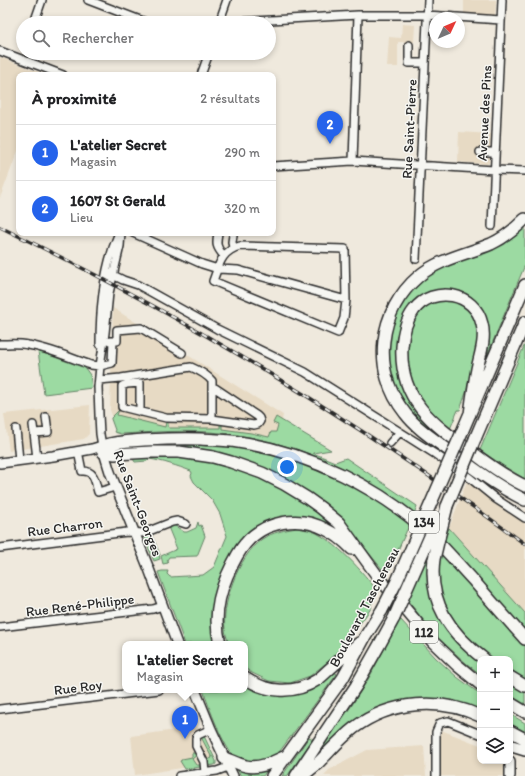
<!DOCTYPE html>
<html lang="fr">
<head>
<meta charset="utf-8">
<style>
  body { margin:0; font-family:Itim,sans-serif; background:#f2f2f2; color:#202124 }
  .controls { position:absolute; right:12px; bottom:12px; display:grid; overflow:hidden; border-radius:8px; box-shadow:0 2px 6px #0003 }
  .controls button { width:36px; height:36px; display:grid; place-items:center; padding:0; border:0; border-bottom:1px solid #e0e0e0; background:#fff; color:#202124; font:20px sans-serif }
  .compass { position:absolute; left:429px; top:12px; width:36px; height:36px; border-radius:50%; background:#fff; box-shadow:0 2px 6px #0003; rotate:46deg }
  .you { position:absolute; left:287px; top:467px; width:14px; height:14px; margin:-10px; border:3px solid #fff; border-radius:50%; background:#1a73e8; box-shadow:0 0 0 6px #1a73e833 }
  .badge { display:grid; place-items:center; width:26px; height:26px; border-radius:50%; background:#2563eb; color:#fff; font-size:13px; font-weight:700 }
  .pin { position:absolute; translate:-50% -33px; filter:drop-shadow(0 1px 2px #0008) }
  .pin::after { content:''; position:absolute; top:21px; width:14px; height:12px; background:inherit; clip-path:polygon(0 0,100% 0,50% 100%) }
  .popup { position:absolute; left:122px; top:641px; width:126px; height:52px; box-sizing:border-box; display:grid; place-content:center; border-radius:8px; background:#fff; filter:drop-shadow(0 1px 3px #0005); font-size:13px; white-space:nowrap; color:#757577 }
  .popup b { font-size:15px; color:#202124 }
  .popup::after { content:''; position:absolute; left:50%; top:100%; margin-left:-8px; border:8px solid transparent; border-top-color:#fff }
  .list { margin:0; padding:0; list-style:none }
  h2 { display:flex; justify-content:space-between; align-items:center; height:52px; margin:0; padding:0 16px; font-size:17px }
  h2 small { font-size:13px; font-weight:400; color:#757577 }
  .list li { display:grid; grid-template-columns:26px 1fr auto; gap:12px; align-items:center; box-sizing:border-box; height:56px; padding:0 16px; border-top:1px solid #e0e0e0 }
  .list b { display:block; font-size:15px; white-space:nowrap }
  .list p { margin:0; font-size:13px; white-space:nowrap; color:#757577 }
  .list em { font-size:13px; font-style:normal; color:#757577 }
  .icon { flex:none; width:22px; height:22px; fill:none; stroke:currentColor; stroke-width:2; stroke-linecap:round; stroke-linejoin:round }
  .map { position:relative; flex:none; width:525px; height:776px; overflow:hidden }
  .search { position:absolute; background:#fff; box-shadow:0 2px 6px #0003; left:16px; top:16px; width:260px; height:44px; display:flex; align-items:center; gap:10px; box-sizing:border-box; padding:0 14px; border-radius:22px; color:#757577; font-size:15px }
  .panel { position:absolute; background:#fff; box-shadow:0 2px 6px #0003; left:16px; top:72px; width:260px; height:164px; border-radius:8px }
  .map>svg:first-child { display:block }
</style>
</head>
<body>
<div class="map">
<svg width="525" height="776" viewBox="0 0 525 776">
  <rect width="100%" height="100%" fill="#efe9dd"/>
  <filter id="ink" filterUnits="userSpaceOnUse"><feTurbulence type="fractalNoise" baseFrequency=".025" numOctaves="2"/><feDisplacementMap in="SourceGraphic" scale="8" xChannelSelector="R" yChannelSelector="G"/><feConvolveMatrix kernelMatrix="1 2 1 2 8 2 1 2 1" color-interpolation-filters="sRGB"/></filter>
  <g filter="url(#ink)">
    <path fill="#e7dac4" d="M464,0H496L495,16L464,15Z
      M402,24L415,25L414,42H398V67H387L389,37L401,38Z
      M0,57L46,75H19V148L0,198Z
      M459,132L491,134L489,163L487,164L458,162Z
      M113,308L283,415L278,440L220,429L118,432L110,410Z
      M90,405L89,434L84,439L9,451L4,414Z
      M470,473L525,513V613L449,528Z
      M198,727L215,763L135,775L131,736Z
      M441,730L480,745V761H504L505,776H440Z
      M424,746L426,776H323L329,770L367,750Z"/>
    <path fill="#9cdaa2" stroke="#648266" d="M525,224V265L481,370V311L429,293L398,341L418,413L428,424L446,439L445,441L432,433L414,417L394,385L388,354L391,326L405,297L426,276Z
      M454,299L471,310L480,333L471,378L460,410H458L450,429L435,419L415,391L406,363L408,333L417,312L434,300Z
      M525,344V479L505,467L480,450Z
      M38,351L85,368L90,375L92,388L44,394Z
      M119,410L117,415L165,427L166,422H168V427L169,428H220V424H222V429L251,433L269,437L271,432H276L278,425L273,423L276,417L331,450L313,453L335,462L346,458L417,506L414,514C360,468 280,436 209,432C192,431 174,431 157,432C145,433 133,433 121,434L114,432L115,430L111,419V418Z
      M216,444L266,452L317,468L368,493L410,523L387,575L350,530L291,484L166,448V446Z
      M166,455L227,464L268,481L309,505L332,524L331,526C323,522 314,518 305,517C281,513 254,523 239,542C231,553 227,568 222,581C214,602 208,622 215,644H185L158,572L162,571H168L167,574L170,577L203,575L214,567L227,536L220,514L212,500L194,482L191,476L192,473L191,471C177,466 163,461 149,459L147,461L135,462L133,459L134,456Z
      M198,522L199,526L201,525L205,536L197,556L169,557L167,560L168,563L163,564L161,556L177,549L168,527L174,525L184,532H187L196,528Z
      M297,528C302,529 308,530 312,531C336,541 363,572 378,592L370,606L372,607C358,627 343,646 327,665L325,664L310,676L290,683L269,681L250,672L245,667V644H229C228,641 227,638 226,635C219,607 239,555 262,539C273,532 285,530 297,528Z
      M449,528L525,613V630L444,540Z
      M151,533L160,555H159L160,559L154,561L144,537Z
      M441,552L525,646V679L510,669V659C505,659 499,660 495,659C491,657 488,653 485,651C464,635 444,612 439,586C437,575 439,563 441,552Z
      M427,555L430,557L429,588L480,662V674L467,664L436,636L408,601Z
      M400,619L436,658L457,677L480,694V712L397,705L317,758L315,756L352,705L370,676Z
      M334,672L337,674L280,751L276,755L254,764C248,762 241,761 236,758C224,750 208,704 203,690H245V683L276,694Z
      M510,682L525,692V704L510,695Z
      M510,714L525,723V735L510,727Z
      M204,736L216,761V764L214,765L208,766L207,760L212,758L201,737Z
      M309,737L313,739L288,775L287,776H282Z
      M192,753H195L197,755L192,759L196,765H201V767L185,769L180,761L182,760V759L192,757Z
      M236,767L268,769L263,776H241Z"/>
    <g fill="none" stroke-linecap="round" stroke-linejoin="round">
      <defs>
        <path id="minor" d="M88,0L148,23
          M34,23L42,0
          M219,23L358,15H427L501,20
          M219,23L227,0
          M409,45V63H425
          M0,51L63,75
          M201,75L209,53
          M480,152H495
          M353,161L358,15
          M273,166L353,161L494,170L525,171
          M492,226L502,0
          M133,233L202,264L218,269L238,270L346,300L345,249L240,246C221,251 219,265 213,281L338,333L344,318L346,300
          M218,233C216,244 216,247 224,256
          M233,235L232,242L233,248
          M416,259L428,0
          M107,272L123,280L138,285L217,329L305,372L389,425L435,454L470,478L496,499L525,518
          M110,341H117V330L141,328L182,353
          M0,344C9,344 19,343 28,345C49,348 70,358 91,365L100,366L112,363L113,341
          M100,344C100,308 103,269 118,235
          M99,380L121,378L191,367C198,370 207,375 212,381V419L166,418L122,407V386L127,384L140,383V412
          M212,419L254,425L258,424L260,421L259,418L257,416L215,388H212
          M33,425L37,458
          M16,429L19,460
          M34,433L48,432L46,417
          M390,443L400,432
          M102,446L100,434L99,415L98,387L100,366L105,333L109,293L120,246L121,233
          M78,451L82,471C95,470 95,482 98,492L115,487
          M0,548L127,532L144,533L172,522L177,521L186,524
          M0,627L153,609L163,606
          M0,709L159,690
          M205,773L204,762L196,746V738L198,735L211,729
          M179,776L217,771L228,767
          M436,776V732L440,723L448,721L480,734"/>
        <path id="major" d="M0,463L53,456L92,449L102,446L110,472L149,569L177,644
          M195,690L211,729L233,776
          M510,761V776"/>
        <path id="highway" d="M525,219C515,229 504,238 491,244C467,254 439,259 419,276C378,311 371,370 405,413C417,429 435,440 451,452C475,469 498,487 525,500
          M470,414C472,399 474,384 477,369C480,355 486,339 482,324C475,292 433,285 414,310C406,320 403,334 402,347C399,400 433,424 472,452C489,465 506,477 525,486
          M462,432L525,285
          M475,439L525,322
          M102,446C116,441 129,441 144,440C163,439 182,438 201,439C213,440 226,440 238,442C308,452 382,488 434,538C447,551 460,566 473,580C490,600 508,620 525,639
          M103,452L115,454L151,452H179L213,457L231,462L262,473L284,484L307,498L321,508L339,523L376,574L433,642L457,665L480,684
          M439,538L447,506
          M434,559C428,603 451,634 484,659
          M220,644C214,621 218,597 227,576C232,565 237,553 245,544C264,521 299,515 325,529C336,534 344,541 352,549
          M510,677L525,686
          M245,678C267,693 294,695 317,680C323,676 328,670 333,666C342,658 350,651 359,643
          M510,703L525,712
          M510,731L525,739
          M512,746L525,750
          M224,758C231,760 238,764 246,766C260,769 273,762 286,756
          M272,776L343,678L365,637L382,610
          M296,776L356,686L381,642L394,618
          M303,776C308,771 314,767 319,762C331,750 341,738 354,728C390,701 440,697 480,716"/>
      </defs>
      <use href="#minor" stroke="#2b2b2b" stroke-width="10"/>
      <use href="#major" stroke="#2b2b2b" stroke-width="12"/>
      <use href="#highway" stroke="#2b2b2b" stroke-width="14"/>
      <use href="#minor" stroke="#f6f6f2" stroke-width="7"/>
      <use href="#major" stroke="#f6f6f2" stroke-width="9"/>
      <use href="#highway" stroke="#f6f6f2" stroke-width="11"/>
      <defs>
        <path id="rail" d="M0,227C185,316 360,423 525,544"/>
      </defs>
      <use href="#rail" stroke="#2b2b2b" stroke-width="3.5"/>
      <use href="#rail" stroke="#f6f6f2" stroke-width="2" stroke-dasharray="6" stroke-linecap="butt"/>
      <defs>
        <path id="highway-bridge" d="M447,506L475,439
          M434,559L439,538
          M382,610L397,581L462,432
          M394,618L431,534"/>
      </defs>
      <use href="#highway-bridge" stroke="#2b2b2b" stroke-width="14" stroke-linecap="butt"/>
      <use href="#highway-bridge" stroke="#f6f6f2" stroke-width="11"/>
    </g>
  </g>
  <g text-anchor="middle" stroke-width="3" stroke-linejoin="round" paint-order="stroke">
    <g fill="#f6f6f2" stroke="#686867" stroke-width="1">
      <rect x="409" y="511" width="30" height="22" rx="3"/>
      <rect x="410" y="621" width="28" height="22" rx="3"/>
    </g>
    <g font-size="13" font-weight="bold" fill="#2b2b2b">
      <text x="424" y="527">134</text>
      <text x="424" y="637">112</text>
    </g>
    <g font-size="14" fill="#2b2b2b" stroke="#f6f6f2">
      <text transform="translate(484 113) rotate(-87)" y="5">Avenue des Pins</text>
      <text transform="translate(409 129) rotate(-87)" y="5">Rue Saint-Pierre</text>
      <text transform="translate(138 503) rotate(69)" y="5">Rue Saint-Georges</text>
      <text transform="translate(65 527) rotate(-7)" y="5">Rue Charron</text>
      <text transform="translate(80 605) rotate(-7)" y="5">Rue René-Philippe</text>
      <text transform="translate(364 607) rotate(-62)" y="5">Boulevard Taschereau</text>
      <text transform="translate(78 687) rotate(-7)" y="5">Rue Roy</text>
    </g>
  </g>
</svg>
<div class="controls">
<button>+</button>
<button>−</button>
<button><svg class="icon" aria-label="layers" viewBox="0 0 24 24"><path d="M12 4l9 5-9 5-9-5zM3 14l9 5 9-5"/></svg></button>
</div>
<svg class="compass" viewBox="-18 -18 36 36"><path d="M0-13l5 13h-10z" fill="#e53935"/><path d="M0 13l5-13h-10z" fill="#757577"/></svg>
<div class="you"></div>
<div class="pin badge" style="left:185px;top:739px">1</div>
<div class="popup"><b>L'atelier Secret</b>Magasin</div>
<div class="pin badge" style="left:330px;top:144px">2</div>
<div class="search"><svg class="icon" aria-label="search" viewBox="0 0 24 24"><circle cx="10" cy="10" r="6"/><path d="M15 15l6 6"/></svg>Rechercher</div>
<section class="panel">
<h2>À proximité<small>2 résultats</small></h2>
<ul class="list">
<li><span class="badge">1</span><div><b>L'atelier Secret</b><p>Magasin</p></div><em>290 m</em></li>
<li><span class="badge">2</span><div><b>1607 St Gerald</b><p>Lieu</p></div><em>320 m</em></li>
</ul>
</section>
</div>
</body>
</html>
